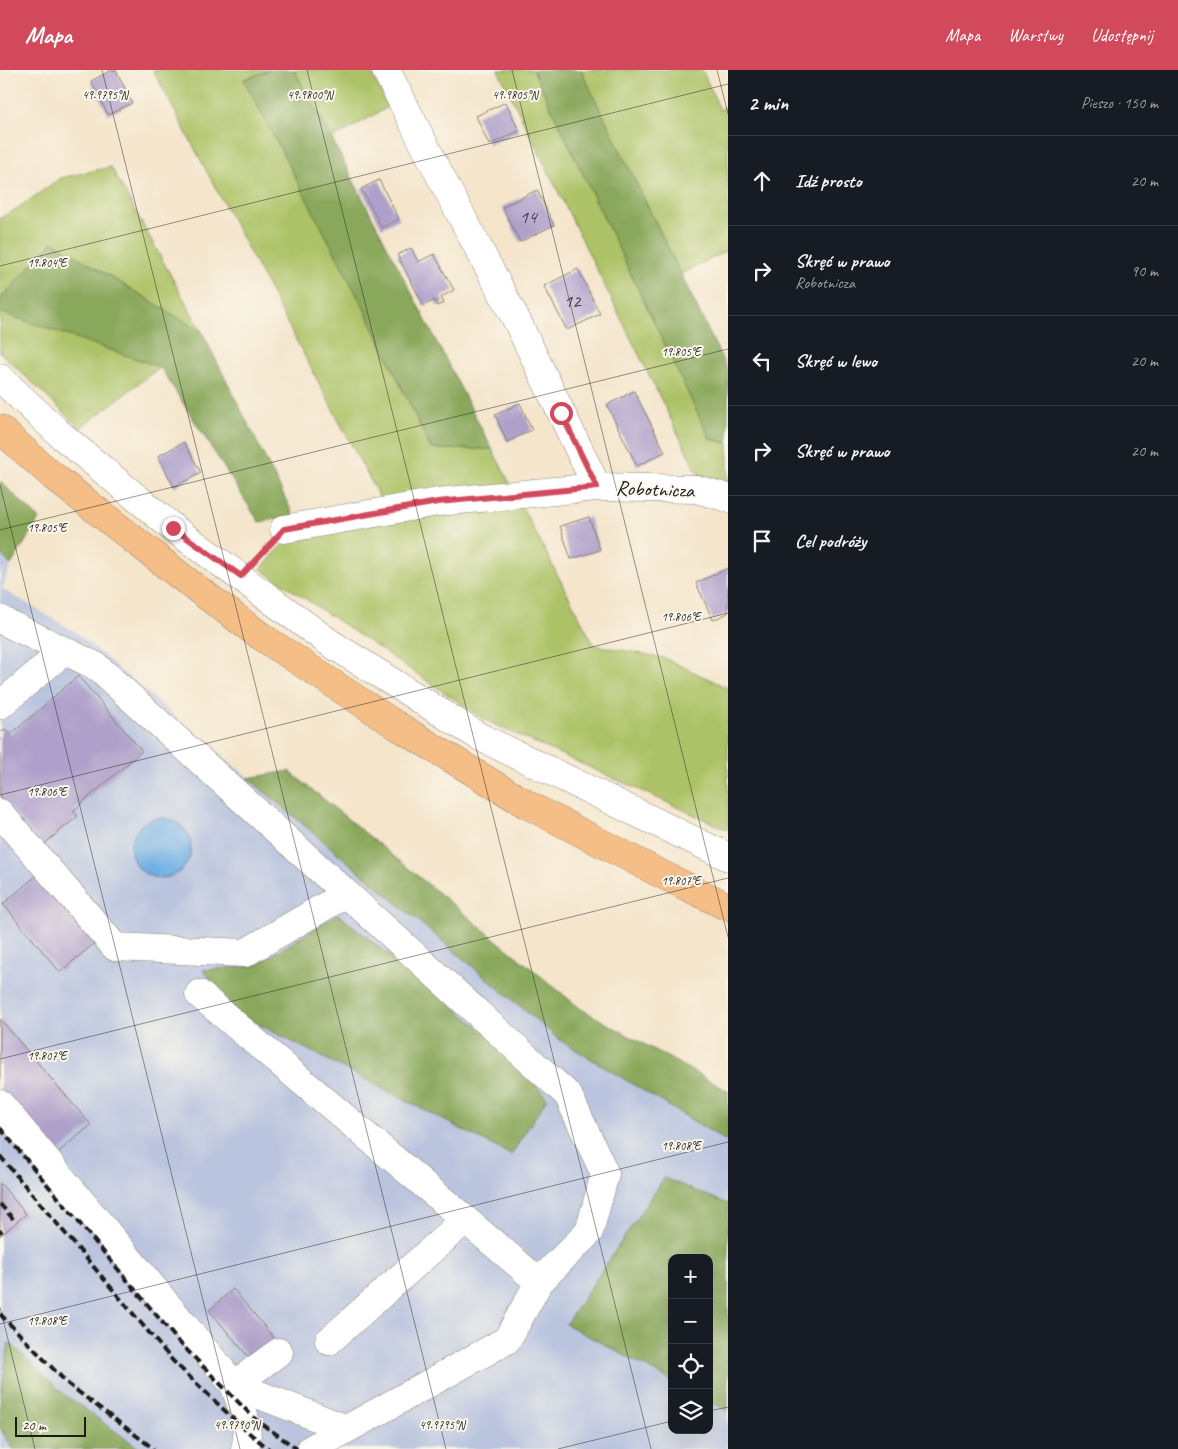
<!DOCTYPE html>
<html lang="pl">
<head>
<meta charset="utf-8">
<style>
  body { margin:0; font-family:Caveat,sans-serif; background:#242831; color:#f1f3f6 }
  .controls { position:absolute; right:15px; bottom:15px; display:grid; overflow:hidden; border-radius:10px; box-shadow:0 5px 20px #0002 }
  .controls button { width:45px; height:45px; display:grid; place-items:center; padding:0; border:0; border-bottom:1px solid #363941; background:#171b24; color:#f1f3f6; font:25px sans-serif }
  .scale { position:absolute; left:15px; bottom:12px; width:71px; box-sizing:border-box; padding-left:5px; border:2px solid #1c1c1c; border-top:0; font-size:14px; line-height:18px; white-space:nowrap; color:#1c1c1c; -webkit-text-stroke:4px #fbf7ec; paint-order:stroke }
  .stop { position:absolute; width:15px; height:15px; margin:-11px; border:4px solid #d1495b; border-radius:50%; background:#fff }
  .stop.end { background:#d1495b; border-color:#fff; box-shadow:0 1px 5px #0008 }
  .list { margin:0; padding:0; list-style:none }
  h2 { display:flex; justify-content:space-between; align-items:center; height:65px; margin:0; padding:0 20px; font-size:21px }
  h2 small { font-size:16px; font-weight:400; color:#9ea1a6 }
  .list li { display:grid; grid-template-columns:32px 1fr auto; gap:15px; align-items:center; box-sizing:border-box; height:90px; padding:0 20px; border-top:1px solid #363941 }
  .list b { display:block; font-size:19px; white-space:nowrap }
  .list p { margin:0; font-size:16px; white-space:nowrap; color:#9ea1a6 }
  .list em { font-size:16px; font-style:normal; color:#9ea1a6 }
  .icon { flex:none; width:28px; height:28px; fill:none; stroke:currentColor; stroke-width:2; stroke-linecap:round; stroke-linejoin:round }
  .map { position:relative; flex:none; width:728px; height:1379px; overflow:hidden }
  header { display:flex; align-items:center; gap:30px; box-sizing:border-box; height:70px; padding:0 25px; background:#d1495b; color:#fff }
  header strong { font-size:24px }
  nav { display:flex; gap:28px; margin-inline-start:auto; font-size:18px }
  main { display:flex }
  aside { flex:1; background:#171b24 }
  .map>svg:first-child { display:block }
</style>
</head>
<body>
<header>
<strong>Mapa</strong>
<nav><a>Mapa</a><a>Warstwy</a><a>Udostępnij</a></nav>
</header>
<main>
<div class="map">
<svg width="728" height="1379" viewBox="0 0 728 1379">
  <rect width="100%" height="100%" fill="#fbf7ec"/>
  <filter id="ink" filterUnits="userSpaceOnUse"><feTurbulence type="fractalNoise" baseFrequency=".02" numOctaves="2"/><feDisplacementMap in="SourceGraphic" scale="10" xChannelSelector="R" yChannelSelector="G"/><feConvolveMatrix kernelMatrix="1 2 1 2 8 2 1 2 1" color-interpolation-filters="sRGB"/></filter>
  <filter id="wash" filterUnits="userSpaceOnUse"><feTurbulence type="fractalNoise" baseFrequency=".0096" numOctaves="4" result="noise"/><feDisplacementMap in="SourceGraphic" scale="20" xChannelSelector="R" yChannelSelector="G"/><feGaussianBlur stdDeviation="1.12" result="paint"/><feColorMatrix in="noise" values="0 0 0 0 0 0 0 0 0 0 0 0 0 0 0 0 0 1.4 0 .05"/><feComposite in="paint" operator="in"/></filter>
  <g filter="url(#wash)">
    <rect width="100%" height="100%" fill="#f4e5cb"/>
    <path fill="#bac4de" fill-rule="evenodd" d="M0,483L11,495L2,519L74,561L560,970L728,1072V1379H0ZM672,1188H709V1360H672Z"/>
    <path fill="#adc266" stroke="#646f41" d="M153,0H269L244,9L366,242L431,379H492L513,419L383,434Z
      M294,0H370L388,37L332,69Z
      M498,0H533L710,369L728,373V413L700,408Z
      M581,0H702L720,40L728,35V180L681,204Z
      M111,97L202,262L53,172L0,229V148L15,140L61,108Z
      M0,242L160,297L80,358L0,282Z
      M519,431L594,575L664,588L728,618V760L487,651L261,499L284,473L437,437Z"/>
    <path fill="#8aa85b" stroke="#53623c" d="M269,0H294L332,69L492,379H431L366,242L244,10Z
      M533,0H581L728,301V373L710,369Z
      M53,172L202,262L294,446L259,452L160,297L0,242V229Z
      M0,411L39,449L11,495L0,483Z
      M289,701L581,939L728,1021V1072L560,970L248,708Z
      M338,844L496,971L547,1028L511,1085L239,944L203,900L255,896Z
      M664,1108L728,1134V1341L709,1331V1188H672V1311L566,1254Z
      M9,1272L65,1325L140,1379H13L0,1358V1332Z"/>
    <path fill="#70aee3" stroke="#466580" d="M131 778a30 30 0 1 1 60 0a30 30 0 1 1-60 0Z"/>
    <g id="blocks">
      <path fill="#aea0ca" d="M112,0H116L132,33L108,45L91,11Z
        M506,32L519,61L489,75L476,46Z
        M379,110L399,149L382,158L361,119Z
        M537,120L554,155L520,172L502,137Z
        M411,178L418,192L434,184L454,220L441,227L444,233L437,236L434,230L424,236L397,185Z
        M578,199L600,244L567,260L544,216Z
        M634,321L665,382L637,396L607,335Z
        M520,333L532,360L507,372L495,345Z
        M184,372L201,403L174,417L158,386Z
        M589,447L600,480L571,489L560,456Z
        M728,498V543L713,550L696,513Z
        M78,606L142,681L73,741L78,746L43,775L0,725V663L5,659L10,665Z
        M37,805L95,873L60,902L3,834Z
        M0,949L91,1055L54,1086L0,1023Z
        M0,1113L26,1144L0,1166Z
        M233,1219L275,1269L251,1290L209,1240Z"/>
    </g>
  </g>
  <g filter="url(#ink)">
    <use href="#blocks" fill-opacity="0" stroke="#888074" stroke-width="1"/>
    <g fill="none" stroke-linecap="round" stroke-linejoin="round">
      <defs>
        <path id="minor" d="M386,0L446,117L517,251L597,417
          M0,308L62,366L173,458L330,573L480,667L728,787
          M284,459L438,432L597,417L696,419L728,428
          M0,549L3,551L96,596L568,1025L605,1104L589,1162L539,1212L507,1270L311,1379
          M0,635L64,581
          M0,743L115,877L245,883L346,824
          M199,924L539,1212
          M0,1034L234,1315C241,1335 251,1358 245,1379
          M329,1271L465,1150
          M279,1282L234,1315L347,1359"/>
        <path id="major" d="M0,359L54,407L184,509L262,567L396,655L526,734L657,802L728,837"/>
      </defs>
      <use href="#minor" stroke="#888074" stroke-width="29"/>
      <use href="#major" stroke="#888074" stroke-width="29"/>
      <path stroke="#888074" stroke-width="3" stroke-dasharray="1 4" stroke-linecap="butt" d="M258,488L267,478"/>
      <use href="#minor" stroke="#fff" stroke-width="28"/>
      <use href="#major" stroke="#f6be87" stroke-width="28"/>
      <path stroke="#1c1c1c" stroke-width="4" stroke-dasharray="8 4" stroke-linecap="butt" d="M0,1058L178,1271L255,1349L297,1379
        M0,1086L173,1291L243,1358L269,1379
        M0,1134L15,1151
        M0,1160L2,1163
        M0,1244L68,1314L154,1379"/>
    </g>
  </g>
  <g fill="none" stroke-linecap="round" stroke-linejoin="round" filter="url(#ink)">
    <path stroke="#d1495b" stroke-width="6" d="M173,458L241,506L284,459L438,432L597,417L561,343"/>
  </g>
  <path fill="none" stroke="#1c1c1c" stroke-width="1" stroke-opacity="0.45" d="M102,0L446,1379M307,0L651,1379M512,0L728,867M717,0L728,44M0,196L728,14M0,415L240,1379M0,460L728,279M0,725L728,543M0,989L728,808M0,1237L35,1379M0,1254L728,1072M709,1341L728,1337M558,1379L672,1351"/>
  <g text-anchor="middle" stroke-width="4" stroke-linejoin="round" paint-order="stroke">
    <g font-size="19" fill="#403d48">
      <text x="528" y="153">14</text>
      <text x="572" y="237">12</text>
    </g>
    <g font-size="21" fill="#1c1c1c" stroke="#fbf7ec">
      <text transform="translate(655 419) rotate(2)" y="7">Robotnicza</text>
    </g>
  </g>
  <g font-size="12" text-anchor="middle" fill="#1c1c1c" stroke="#fbf7ec" stroke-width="4" stroke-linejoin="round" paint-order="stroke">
    <text x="105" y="29">49.9795°N</text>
    <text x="310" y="29">49.9800°N</text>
    <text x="515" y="29">49.9805°N</text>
    <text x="47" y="197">19.804°E</text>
    <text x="681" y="286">19.805°E</text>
    <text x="47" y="462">19.805°E</text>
    <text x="681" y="551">19.806°E</text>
    <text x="47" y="726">19.806°E</text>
    <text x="681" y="815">19.807°E</text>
    <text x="47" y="990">19.807°E</text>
    <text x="681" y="1080">19.808°E</text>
    <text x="47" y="1255">19.808°E</text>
    <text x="237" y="1359">49.9790°N</text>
    <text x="442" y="1359">49.9795°N</text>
  </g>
</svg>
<div class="controls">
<button>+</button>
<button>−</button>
<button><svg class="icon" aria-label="locate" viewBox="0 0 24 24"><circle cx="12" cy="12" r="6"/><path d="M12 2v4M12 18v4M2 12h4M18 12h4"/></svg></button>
<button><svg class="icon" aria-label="layers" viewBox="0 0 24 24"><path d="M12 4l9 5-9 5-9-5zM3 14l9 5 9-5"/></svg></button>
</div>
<div class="scale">20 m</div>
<div class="stop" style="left:561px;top:343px"></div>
<div class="stop end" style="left:173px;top:458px"></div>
</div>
<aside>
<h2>2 min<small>Pieszo · 150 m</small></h2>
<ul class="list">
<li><svg class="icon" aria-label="ahead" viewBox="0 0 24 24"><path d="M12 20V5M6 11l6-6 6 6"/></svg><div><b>Idź prosto</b></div><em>20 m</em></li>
<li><svg class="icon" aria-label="right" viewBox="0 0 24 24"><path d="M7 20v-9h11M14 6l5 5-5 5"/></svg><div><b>Skręć w prawo</b><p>Robotnicza</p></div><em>90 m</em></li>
<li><svg class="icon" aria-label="left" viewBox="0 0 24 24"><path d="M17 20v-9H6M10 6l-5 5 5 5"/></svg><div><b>Skręć w lewo</b></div><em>20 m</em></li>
<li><svg class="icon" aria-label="right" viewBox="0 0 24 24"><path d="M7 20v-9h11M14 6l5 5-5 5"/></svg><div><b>Skręć w prawo</b></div><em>20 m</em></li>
<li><svg class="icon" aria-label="arrive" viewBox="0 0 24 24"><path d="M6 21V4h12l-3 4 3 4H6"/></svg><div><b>Cel podróży</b></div></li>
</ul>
</aside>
</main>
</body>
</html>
